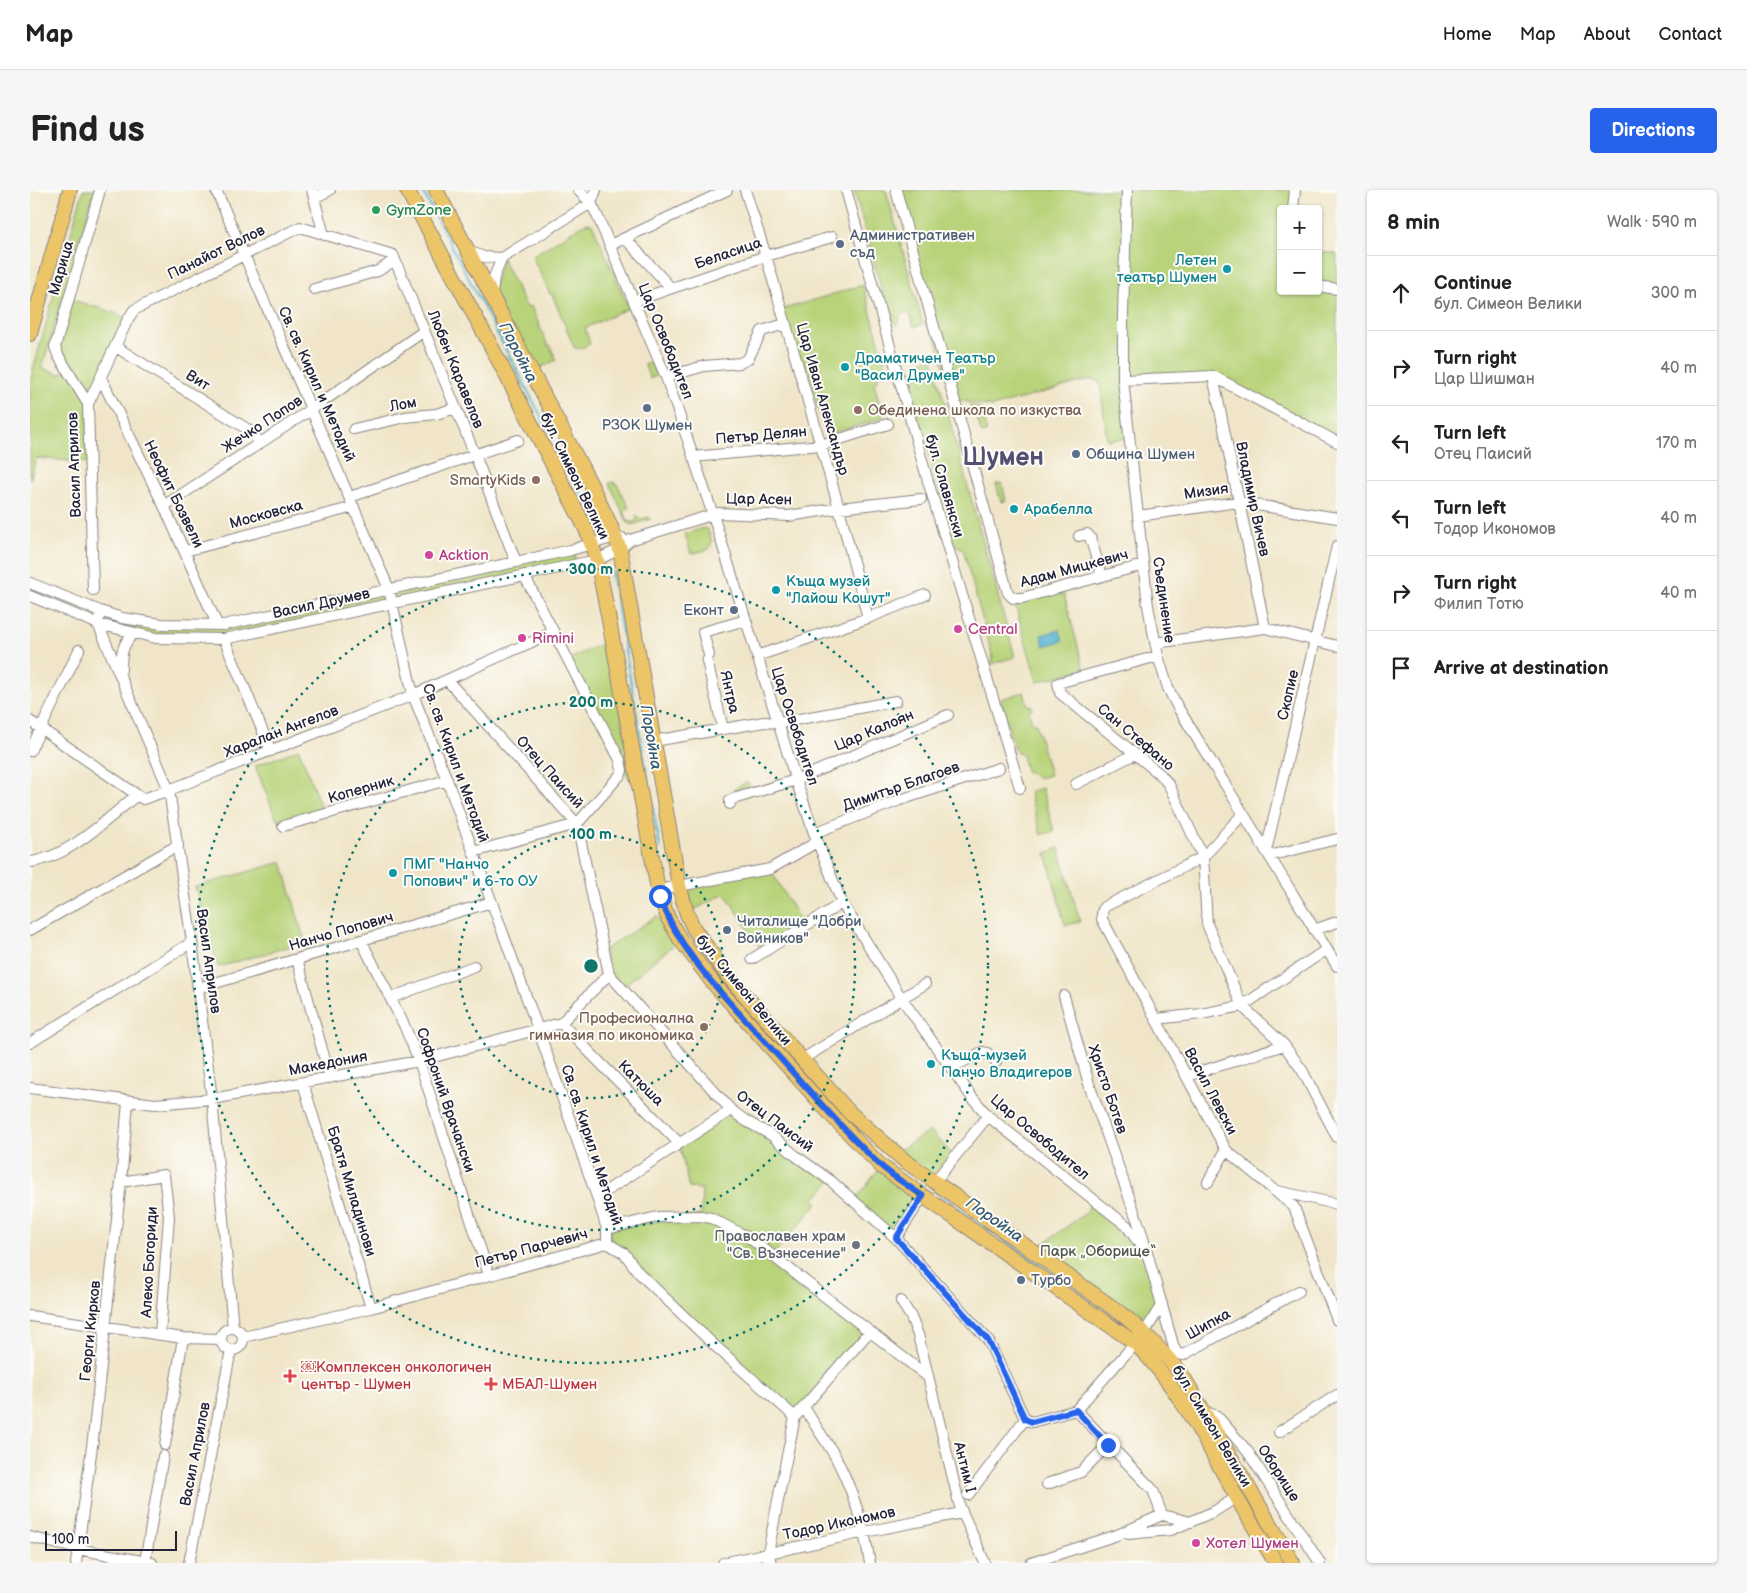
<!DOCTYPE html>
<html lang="en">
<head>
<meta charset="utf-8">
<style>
  body { margin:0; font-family:"Balsamiq Sans",sans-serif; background:#f6f6f6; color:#222 }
  .controls { position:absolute; right:15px; top:15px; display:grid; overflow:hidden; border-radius:5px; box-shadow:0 1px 4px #0004 }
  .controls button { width:45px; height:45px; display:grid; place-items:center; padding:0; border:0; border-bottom:1px solid #e0e0e0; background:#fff; color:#222; font:25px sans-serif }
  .scale { position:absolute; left:15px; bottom:12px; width:132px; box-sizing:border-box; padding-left:5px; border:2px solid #22223b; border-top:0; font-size:14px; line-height:18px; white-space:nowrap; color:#22223b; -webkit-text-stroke:4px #fdfcf7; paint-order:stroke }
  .stop { position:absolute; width:15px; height:15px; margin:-11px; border:4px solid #2563eb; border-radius:50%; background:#fff }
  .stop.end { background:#2563eb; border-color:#fff; box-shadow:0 1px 5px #0008 }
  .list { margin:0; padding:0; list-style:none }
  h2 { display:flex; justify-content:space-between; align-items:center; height:65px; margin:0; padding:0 20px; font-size:21px }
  h2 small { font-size:16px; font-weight:400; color:#767676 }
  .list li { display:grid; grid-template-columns:32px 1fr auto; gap:15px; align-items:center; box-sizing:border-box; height:75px; padding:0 20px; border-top:1px solid #e0e0e0 }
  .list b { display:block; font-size:19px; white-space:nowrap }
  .list p { margin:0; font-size:16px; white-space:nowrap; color:#767676 }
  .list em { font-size:16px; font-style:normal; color:#767676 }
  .icon { flex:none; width:28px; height:28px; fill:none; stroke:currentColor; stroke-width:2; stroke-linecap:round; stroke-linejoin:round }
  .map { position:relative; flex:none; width:1307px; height:1373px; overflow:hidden; border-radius:5px }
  header { display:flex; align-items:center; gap:30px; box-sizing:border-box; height:70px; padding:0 25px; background:#fff; border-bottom:1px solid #e0e0e0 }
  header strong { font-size:24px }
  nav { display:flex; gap:28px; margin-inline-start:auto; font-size:18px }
  .intro { display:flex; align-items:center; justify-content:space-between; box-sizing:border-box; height:120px; padding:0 30px }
  h1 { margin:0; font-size:35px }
  .button { padding:12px 22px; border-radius:5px; background:#2563eb; color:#fff; font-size:18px; font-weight:700 }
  main { display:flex; gap:30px; padding:0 30px }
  aside { flex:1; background:#fff; border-radius:5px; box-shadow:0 1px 4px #0004 }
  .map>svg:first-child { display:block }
</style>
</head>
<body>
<header>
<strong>Map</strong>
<nav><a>Home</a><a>Map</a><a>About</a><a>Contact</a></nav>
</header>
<div class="intro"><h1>Find us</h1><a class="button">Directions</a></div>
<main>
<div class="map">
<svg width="1307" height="1373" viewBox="0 0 1307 1373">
  <rect width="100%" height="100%" fill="#fdfcf7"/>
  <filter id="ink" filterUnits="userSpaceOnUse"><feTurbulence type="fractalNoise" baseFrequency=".02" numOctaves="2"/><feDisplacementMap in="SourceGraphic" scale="10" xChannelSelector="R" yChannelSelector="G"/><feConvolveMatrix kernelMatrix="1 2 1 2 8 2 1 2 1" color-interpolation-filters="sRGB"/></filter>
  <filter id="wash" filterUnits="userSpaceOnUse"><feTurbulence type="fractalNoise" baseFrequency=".0096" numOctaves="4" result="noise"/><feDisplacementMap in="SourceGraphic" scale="20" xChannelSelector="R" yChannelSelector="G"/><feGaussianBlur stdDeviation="1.12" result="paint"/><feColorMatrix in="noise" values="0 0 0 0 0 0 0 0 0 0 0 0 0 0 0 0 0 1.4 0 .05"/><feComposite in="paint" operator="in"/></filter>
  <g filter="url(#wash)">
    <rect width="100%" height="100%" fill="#f0e5c8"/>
    <path fill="#b8d379" stroke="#6d7a5a" d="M53,0H70L67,12L61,11L12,178L30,184L37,181L28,165L39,109L82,122L98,129L58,214L59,273L6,268L0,291V191Z
      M824,0H856L893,134L884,137L880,124L874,123L870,127L869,132L865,135L861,121L856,115Z
      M866,0H1265L1263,19H1251V101H1288V61L1307,64V252L1183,186L1093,190L1100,248L1077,250L1070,192L1061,189L962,217L923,209Z
      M560,33L563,36L599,118L555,138L560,154L549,159L544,157L522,104H520L502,66L554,34Z
      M472,68L496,117L501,116L518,156L520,155L526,170L502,182L462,105Z
      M833,95L858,183L847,186L848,191L844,193L853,228L796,245L782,198H780L772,170L762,158L751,120Z
      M902,167L985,467L961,474L963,468L933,359L923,353L881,202L882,196L878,180L882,179L887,184L893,183L895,179L893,170Z
      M620,172L626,186L620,189L614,174Z
      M940,215L950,218L957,242L952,244L945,222L939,218Z
      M583,292L587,294L599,318L594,320L597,330L602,332L607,331L606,325L610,329L619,327L621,329L602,335L598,333L579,293Z
      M972,293L976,311L971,312L966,294Z
      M673,338L678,340L682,352L679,359L661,364L655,344Z
      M545,362V375L194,449L126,448L89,434V432H92L194,435Z
      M1032,397L1054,479L1007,492L984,411Z
      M575,452L581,468L604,594L592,580L538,470Z
      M994,502L998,516L1001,515L1002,519L999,521L1002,532L1006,534L1020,585L1009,588L996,581L992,565L984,559L971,509Z
      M269,559L292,620L247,630L225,576Z
      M717,592L724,599L705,605L703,600Z
      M1012,598L1024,641L1011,645L999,602Z
      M1029,658L1050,732L1035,735L1016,663Z
      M252,672L275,752L188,777L165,697Z
      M740,679L774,737L733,763L695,703L657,724L649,696Z
      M627,726L646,753L591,798L579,784L574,760Z
      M701,920L801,991L784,1010L788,1013L742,1066L839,1142L765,1227L584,1057L577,1039L671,1025L672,999L659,998L649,953Z
      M900,941L924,966L905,991L865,963Z
      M851,976L893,1006L866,1048L825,1011Z
      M1061,1009L1077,1019L1119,1068L1132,1114L1115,1142L1003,1061L1057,1022Z"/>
    <path fill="#50b1cf" stroke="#396a85" d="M1030,440L1033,451L1014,456L1011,445Z"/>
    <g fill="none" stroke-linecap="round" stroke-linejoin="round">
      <path stroke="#50b1cf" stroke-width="2.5" d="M392,0L544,289L566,334
        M581,380L630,658
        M904,1001L1053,1105"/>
    </g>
  </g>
  <g filter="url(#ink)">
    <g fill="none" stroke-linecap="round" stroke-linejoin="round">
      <defs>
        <path id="minor" d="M186,0L359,399L383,505L417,590L508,839L567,1007L577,1039V1053
          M282,0L294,45
          M548,0L561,13L567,25L636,187L651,230L683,325L766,590L784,643L812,713L872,809L941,906L958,926L1097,1036L1119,1068
          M715,0L736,66L809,318L838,428
          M816,0L897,288L990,598
          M866,0L978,403L983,408H992L1113,375
          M1097,0L1093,123V190L1118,416L1128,466L1138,498L1147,516L1307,776
          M284,8L300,0
          M1263,19L1265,0
          M595,48L641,98
          M580,55L697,0
          M438,61L454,67L472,68
          M1288,96L1307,99
          M284,99L348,81L365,70
          M462,105L464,87L472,68L561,13L566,0
          M604,111L736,66L802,47
          M86,157L222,242L230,253
          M1183,186L1235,438
          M636,187L674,176L710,173L718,169L732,141L755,134
          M71,188L134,316L187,434
          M1093,190L1183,186L1307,252
          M58,214L28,165L25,157L70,0
          M324,239L375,227L406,224L426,218
          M663,267L791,255L858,234
          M320,307L488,250
          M134,316L282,219L394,141
          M1108,326L1208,312L1307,328
          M1049,346L1057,344L1060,347L1072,386
          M155,361L324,317
          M0,393L70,421L92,428L132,434L194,435L541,360L585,347L592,348
          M63,400L58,214L98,129L104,120L270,37L363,65L445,265L486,372
          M0,406L68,434L126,448L194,449L567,370L590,359L600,350L688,323L759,326L809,318L891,309
          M70,421L68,434L139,600L162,752L182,909L203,1138
          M194,449L241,561
          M1125,453L1235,438L1307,456
          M679,465L673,442L716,430
          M727,466L838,428L895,405
          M1128,466L1028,493L1030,503L1131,585L1139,595L1173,667L1177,734L1212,816L1254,855L1272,880L1307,947
          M677,471L693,539
          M91,480C91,464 92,454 104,443
          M417,490L547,634L579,784L701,920L716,931L741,945L766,966L801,991L866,1048L958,1150L995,1229
          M0,531L113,609L139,600L383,505L524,442
          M624,551L734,532L748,533L866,511
          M0,561L49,460
          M1046,594L1105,564
          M700,614V610L766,590L918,525
          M1213,624L1173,667L1074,717L1072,723V729L1196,960L1264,1017L1307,1130
          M253,636L417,590
          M784,643L870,610L969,578
          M1236,661L1307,356
          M443,662L547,634L591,584L592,580L590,570L494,385
          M1239,666L1307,649
          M0,672C38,668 78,628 107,605
          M628,700L740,679L787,652
          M0,740L148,655
          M1284,740L1307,732
          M331,750L374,835L389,871L459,1085
          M267,769L300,888
          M722,769L812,713
          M168,798L462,712
          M1034,806L1059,894L1111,1041L1144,1158L1148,1164L1153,1165L1269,1101
          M361,808L444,776
          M1126,829L1171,824L1212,816L1296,760
          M531,833L649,953
          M0,853L162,752
          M771,870L895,794
          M921,878L952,862L957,863L966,872
          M1157,886L1254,855
          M273,893L341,1118
          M0,898L125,914L182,909L389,871L531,833L579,784
          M905,991L958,926
          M91,992L134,985L139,1027L130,1145
          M1178,992L1196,960
          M1247,1001L1307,1014
          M567,1007L701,920
          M577,1039L627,1027L671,1026L681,1028L721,1049L897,1186
          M866,1048L893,1006
          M871,1111L881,1127L888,1145L930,1317L955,1373
          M0,1126L153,1148L191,1149
          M191 1149a11 11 0 1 1 22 0a11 11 0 1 1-22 0Z
          M213,1147L341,1118L577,1053L594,1063L609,1083L683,1154L765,1227
          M774,1217C784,1234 795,1250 805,1266C823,1300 834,1336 840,1373
          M1046,1220L1123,1300L1132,1325L1161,1332
          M1173,1221L1187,1226L1218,1262L1290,1373
          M1249,1242L1307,1205
          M135,1255L153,1148
          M1017,1294L1051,1282L1078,1255
          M938,1305L995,1229L1002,1232L1046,1220L1115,1142L1132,1114
          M1098,1344L1141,1340L1185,1321L1207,1307
          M0,1347L48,1359L122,1373
          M115,1372L133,1266
          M46,1373L63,1249L91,992L98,912
          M159,1373L201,1160
          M693,1373L835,1342L932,1323
          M741,1373L738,1363L750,1300L765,1227L839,1142
          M1001,1373L1087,1345L1132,1325"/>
        <path id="major" d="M377,0L460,154L556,339L567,370L578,425L628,700L638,728L650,749L683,793L805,929L851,976L893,1006L1105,1153C1146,1194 1173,1246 1201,1297C1215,1323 1231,1348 1246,1373
          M406,0L561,295L578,330L590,359L649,695L657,724L664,739L697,785L820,923L875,971L1089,1122C1116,1143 1133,1161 1154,1188L1263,1373
          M0,144L40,0"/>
      </defs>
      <use href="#minor" stroke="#898482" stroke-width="12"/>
      <use href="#major" stroke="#898482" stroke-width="16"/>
      <use href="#minor" stroke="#fff" stroke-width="10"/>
      <use href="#major" stroke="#edc569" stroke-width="14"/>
    </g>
  </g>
  <g fill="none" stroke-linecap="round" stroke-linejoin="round" filter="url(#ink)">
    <path stroke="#2563eb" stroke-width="6" d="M630,706C647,760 694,806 731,847C770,890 808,935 850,975C863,987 879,996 893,1006L866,1048L958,1150L995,1229L1002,1232L1046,1220L1078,1255"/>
  </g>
  <g fill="none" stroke="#0f766e" stroke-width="2.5" stroke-dasharray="2.5 5">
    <circle cx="561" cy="776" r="132"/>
    <circle cx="561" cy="776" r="264"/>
    <circle cx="561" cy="776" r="397"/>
  </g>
  <circle fill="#2e9e5b" stroke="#fdfcf7" stroke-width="2" cx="346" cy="20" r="5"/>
  <g fill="#5c6f8a" stroke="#fdfcf7" stroke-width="2">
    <circle cx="810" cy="54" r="5"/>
    <circle cx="617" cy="218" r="5"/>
    <circle cx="1046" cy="264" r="5"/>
    <circle cx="704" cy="420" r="5"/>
    <circle cx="697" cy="740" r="5"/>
    <circle cx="991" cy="1090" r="5"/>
  </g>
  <g fill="#0f9aa8" stroke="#fdfcf7" stroke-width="2">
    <circle cx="1197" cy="79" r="5"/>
    <circle cx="815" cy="177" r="5"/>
    <circle cx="984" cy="319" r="5"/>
    <circle cx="746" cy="400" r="5"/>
    <circle cx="363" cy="683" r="5"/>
    <circle cx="901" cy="874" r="5"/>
  </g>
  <g fill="#8d6e63" stroke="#fdfcf7" stroke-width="2">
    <circle cx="828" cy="220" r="5"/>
    <circle cx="506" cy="290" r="5"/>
    <circle cx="674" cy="837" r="5"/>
  </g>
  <g fill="#d1479c" stroke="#fdfcf7" stroke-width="2">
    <circle cx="399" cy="365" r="5"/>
    <circle cx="928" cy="439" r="5"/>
    <circle cx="492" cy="448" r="5"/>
    <circle cx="1166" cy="1353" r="5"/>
  </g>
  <circle fill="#6b7280" stroke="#fdfcf7" stroke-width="2" cx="826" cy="1055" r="5"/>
  <g fill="#e0444e" stroke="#fdfcf7" stroke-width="2">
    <path d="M257.5 1178.5h5v5h5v5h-5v5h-5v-5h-5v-5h5z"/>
    <path d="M458.5 1186.5h5v5h5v5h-5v5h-5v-5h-5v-5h5z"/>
  </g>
  <g text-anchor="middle" stroke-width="4" stroke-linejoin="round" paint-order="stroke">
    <g font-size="15" fill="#27864d" stroke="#fdfcf7" text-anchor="start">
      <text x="356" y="25">GymZone</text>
    </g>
    <g font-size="15" fill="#4e5e75" stroke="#fdfcf7" text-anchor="start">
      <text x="820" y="50">Административен<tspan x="820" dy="17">съд</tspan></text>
      <text x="617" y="240" text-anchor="middle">РЗОК Шумен</text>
      <text x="1056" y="269">Община Шумен</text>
      <text x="694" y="425" text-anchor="end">Еконт</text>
      <text x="707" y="736">Читалище "Добри<tspan x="707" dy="17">Войников"</tspan></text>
      <text x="1001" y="1095">Турбо</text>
    </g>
    <g font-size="15" fill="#22223b" stroke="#fdfcf7">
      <text transform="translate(186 62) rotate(-26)" y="5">Панайот Волов</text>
      <text transform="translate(698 63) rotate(-19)" y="5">Беласица</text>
      <text transform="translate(31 78) rotate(-74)" y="5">Марица</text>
      <text transform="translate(636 151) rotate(68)" y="5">Цар Освободител</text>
      <text transform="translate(426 179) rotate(68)" y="5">Любен Каравелов</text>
      <text transform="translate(168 190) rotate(32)" y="5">Вит</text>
      <text transform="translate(287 194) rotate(66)" y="5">Св. св. Кирил и Методий</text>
      <text transform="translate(793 209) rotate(74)" y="5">Цар Иван Александър</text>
      <text transform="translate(373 214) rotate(-10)" y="5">Лом</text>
      <text transform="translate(232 234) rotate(-33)" y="5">Жечко Попов</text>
      <text transform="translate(731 245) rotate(-5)" y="5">Петър Делян</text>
      <text transform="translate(44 275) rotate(-92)" y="5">Васил Априлов</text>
      <text transform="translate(545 286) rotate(64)" y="5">бул. Симеон Велики</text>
      <text transform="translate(915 296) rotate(74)" y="5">бул. Славянски</text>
      <text transform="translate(1176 301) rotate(-8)" y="5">Мизия</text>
      <text transform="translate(144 304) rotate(64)" y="5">Неофит Бозвели</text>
      <text transform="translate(729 309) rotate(1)" y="5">Цар Асен</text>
      <text transform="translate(1223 309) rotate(78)" y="5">Владимир Вичев</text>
      <text transform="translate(236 324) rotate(-15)" y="5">Московска</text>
      <text transform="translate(1044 378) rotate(-15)" y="5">Адам Мицкевич</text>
      <text transform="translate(1134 410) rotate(82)" y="5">Съединение</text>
      <text transform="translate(291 413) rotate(-12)" y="5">Васил Друмев</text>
      <text transform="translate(700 502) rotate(77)" y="5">Янтра</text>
      <text transform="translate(1258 505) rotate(-77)" y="5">Скопие</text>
      <text transform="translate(765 536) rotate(72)" y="5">Цар Освободител</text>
      <text transform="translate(844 540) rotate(-23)" y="5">Цар Калоян</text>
      <text transform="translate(251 541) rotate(-21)" y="5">Харалан Ангелов</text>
      <text transform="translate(1106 547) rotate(40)" y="5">Сан Стефано</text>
      <text transform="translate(426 573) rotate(70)" y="5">Св. св. Кирил и Методий</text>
      <text transform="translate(520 582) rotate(48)" y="5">Отец Паисий</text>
      <text transform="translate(871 596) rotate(-19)" y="5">Димитър Благоев</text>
      <text transform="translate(331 599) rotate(-16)" y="5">Коперник</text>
      <text transform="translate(311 741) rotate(-16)" y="5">Нанчо Попович</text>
      <text transform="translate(179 771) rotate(82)" y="5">Васил Априлов</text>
      <text transform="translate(714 800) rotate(50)" y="5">бул. Симеон Велики</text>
      <text transform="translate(298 873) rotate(-11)" y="5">Македония</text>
      <text transform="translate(611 893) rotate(45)" y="5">Катюша</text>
      <text transform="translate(1078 899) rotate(71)" y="5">Христо Ботев</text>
      <text transform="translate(1181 901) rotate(62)" y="5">Васил Левски</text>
      <text transform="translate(416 910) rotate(71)" y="5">Софроний Врачански</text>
      <text transform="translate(745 931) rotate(37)" y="5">Отец Паисий</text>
      <text transform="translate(1010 947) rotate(40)" y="5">Цар Освободител</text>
      <text transform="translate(562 955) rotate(72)" y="5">Св. св. Кирил и Методий</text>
      <text transform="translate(322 1001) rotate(73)" y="5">Братя Миладинови</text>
      <text transform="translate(501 1058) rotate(-15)" y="5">Петър Парчевич</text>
      <text transform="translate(119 1072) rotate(-87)" y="5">Алеко Богориди</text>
      <text transform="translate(1178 1134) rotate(-29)" y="5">Шипка</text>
      <text transform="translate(60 1141) rotate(-84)" y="5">Георги Кирков</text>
      <text transform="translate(1182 1236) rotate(59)" y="5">бул. Симеон Велики</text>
      <text transform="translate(165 1264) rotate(-79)" y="5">Васил Априлов</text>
      <text transform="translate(935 1277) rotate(76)" y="5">Антим I</text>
      <text transform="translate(1249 1283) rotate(57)" y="5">Оборище</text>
      <text transform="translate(809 1333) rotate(-12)" y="5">Тодор Икономов</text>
    </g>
    <g font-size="15" fill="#0d838f" stroke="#fdfcf7" text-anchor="start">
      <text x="1187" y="75" text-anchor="end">Летен<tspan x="1187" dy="17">театър Шумен</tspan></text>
      <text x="825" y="173">Драматичен Театър<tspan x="825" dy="17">"Васил Друмев"</tspan></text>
      <text x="994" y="324">Арабелла</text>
      <text x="756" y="396">Къща музей<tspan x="756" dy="17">"Лайош Кошут"</tspan></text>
      <text x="373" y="679">ПМГ "Нанчо<tspan x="373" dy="17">Попович" и 6-то ОУ</tspan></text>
      <text x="911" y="870">Къща-музей<tspan x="911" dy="17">Панчо Владигеров</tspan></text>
    </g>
    <g font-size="15" fill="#785e54" stroke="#fdfcf7" text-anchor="end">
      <text x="838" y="225" text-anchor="start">Обединена школа по изкуства</text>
      <text x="496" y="295">SmartyKids</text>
      <text x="664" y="833">Професионална<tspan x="664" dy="17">гимназия по икономика</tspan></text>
    </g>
    <g font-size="15" fill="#b23c85" stroke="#fdfcf7" text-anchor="start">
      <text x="409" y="370">Acktion</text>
      <text x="938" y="444">Central</text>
      <text x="502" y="453">Rimini</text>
      <text x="1176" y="1358">Хотел Шумен</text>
    </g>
    <g font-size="15" fill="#5b616d" stroke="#fdfcf7" text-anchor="end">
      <text x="816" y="1051">Православен храм<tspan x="816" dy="17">"Св. Възнесение"</tspan></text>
    </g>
    <g font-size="15" fill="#4f574e" stroke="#fdfcf7">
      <text x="1068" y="1066">Парк „Оборище“</text>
    </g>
    <g font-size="15" fill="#be3a42" stroke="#fdfcf7" text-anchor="start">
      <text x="271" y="1182">￼Комплексен онкологичен<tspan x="271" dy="17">център - Шумен</tspan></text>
      <text x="472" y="1199">МБАЛ-Шумен</text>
    </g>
    <g font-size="16" font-style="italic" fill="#345b76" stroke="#fdfcf7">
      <text transform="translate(489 162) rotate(63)" y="6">Поройна</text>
      <text transform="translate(622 547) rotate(80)" y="6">Поройна</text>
      <text transform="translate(965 1029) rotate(35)" y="6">Поройна</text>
    </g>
    <g font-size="25" font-weight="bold" fill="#545073" stroke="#fdfcf7">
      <text x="973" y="275">Шумен</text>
    </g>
  </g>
  <circle cx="561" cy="776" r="8" fill="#0f766e" stroke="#fdfcf7" stroke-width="2.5"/>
  <g font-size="15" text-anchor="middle" font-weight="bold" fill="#0f766e" stroke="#fdfcf7" stroke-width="4" stroke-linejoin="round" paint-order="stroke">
    <text x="561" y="384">300 m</text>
    <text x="561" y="517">200 m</text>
    <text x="561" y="649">100 m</text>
  </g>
</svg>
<div class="controls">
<button>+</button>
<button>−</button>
</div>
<div class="scale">100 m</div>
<div class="stop" style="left:630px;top:706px"></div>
<div class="stop end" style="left:1078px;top:1255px"></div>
</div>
<aside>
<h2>8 min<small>Walk · 590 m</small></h2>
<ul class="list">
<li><svg class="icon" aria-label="ahead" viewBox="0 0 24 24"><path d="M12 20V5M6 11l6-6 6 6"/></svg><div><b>Continue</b><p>бул. Симеон Велики</p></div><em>300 m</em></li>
<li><svg class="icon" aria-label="right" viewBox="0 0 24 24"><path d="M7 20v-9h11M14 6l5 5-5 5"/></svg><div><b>Turn right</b><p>Цар Шишман</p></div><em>40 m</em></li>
<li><svg class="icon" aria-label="left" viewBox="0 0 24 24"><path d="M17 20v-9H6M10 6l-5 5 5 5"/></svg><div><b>Turn left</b><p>Отец Паисий</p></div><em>170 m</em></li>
<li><svg class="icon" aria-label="left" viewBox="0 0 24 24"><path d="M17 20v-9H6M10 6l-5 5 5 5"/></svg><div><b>Turn left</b><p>Тодор Икономов</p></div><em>40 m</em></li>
<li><svg class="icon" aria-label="right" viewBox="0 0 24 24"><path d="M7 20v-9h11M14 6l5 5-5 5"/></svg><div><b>Turn right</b><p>Филип Тотю</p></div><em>40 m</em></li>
<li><svg class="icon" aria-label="arrive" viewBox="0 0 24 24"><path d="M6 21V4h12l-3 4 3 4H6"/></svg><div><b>Arrive at destination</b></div></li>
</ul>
</aside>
</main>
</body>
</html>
